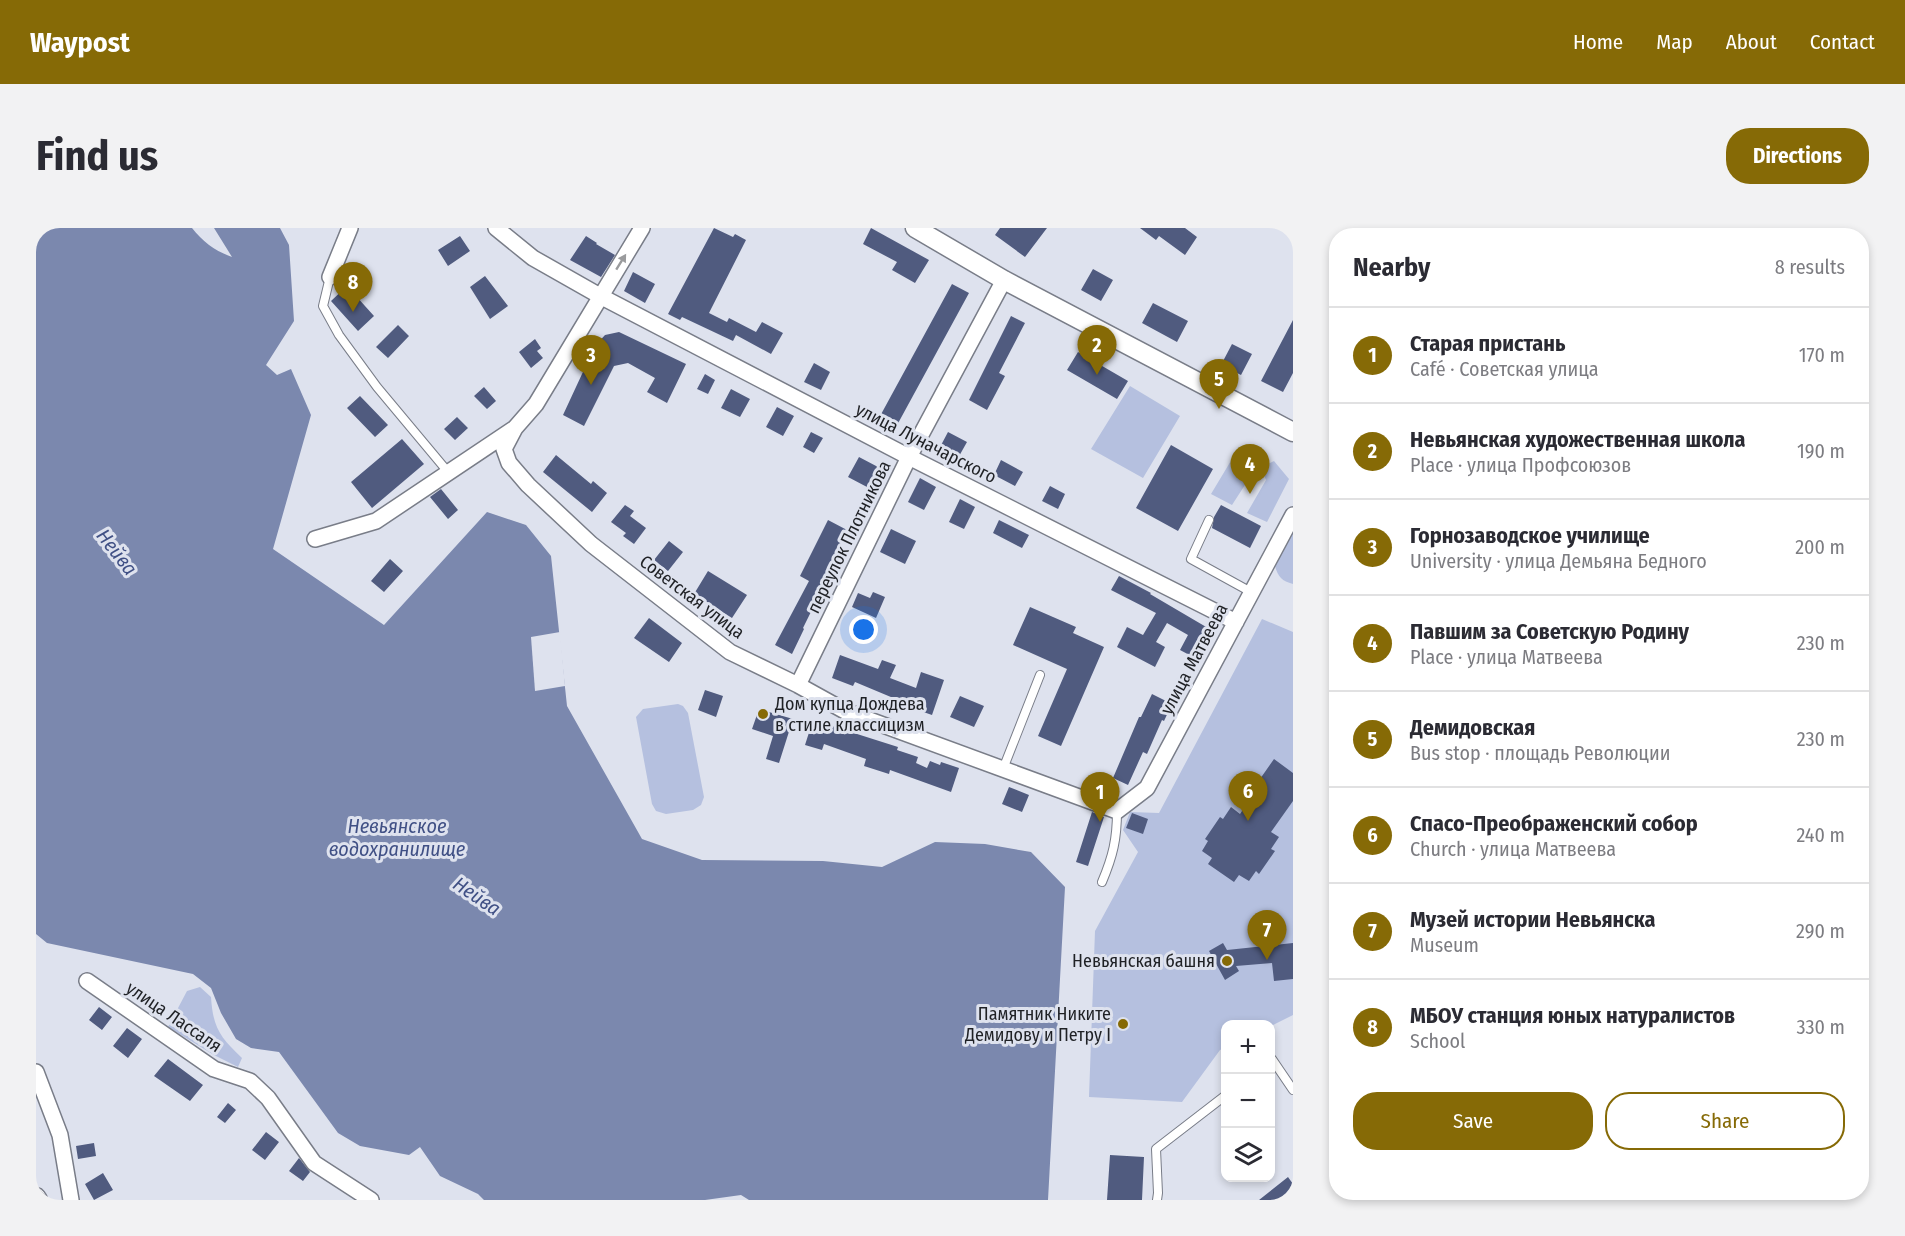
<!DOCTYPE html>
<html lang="en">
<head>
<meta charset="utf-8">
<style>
  body { margin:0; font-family:"Fira Sans Condensed",sans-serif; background:#f2f2f3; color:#2b2b33 }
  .controls { position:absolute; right:18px; bottom:18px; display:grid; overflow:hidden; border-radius:12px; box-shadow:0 3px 9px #0003 }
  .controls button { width:54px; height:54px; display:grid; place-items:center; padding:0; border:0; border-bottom:2px solid #e1e1e2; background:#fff; color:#2b2b33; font:30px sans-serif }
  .you { position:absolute; left:828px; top:402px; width:21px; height:21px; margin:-15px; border:4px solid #fff; border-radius:50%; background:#1a73e8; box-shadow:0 0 0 9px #1a73e833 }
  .badge { display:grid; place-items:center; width:39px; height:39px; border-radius:50%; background:#866a06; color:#fff; font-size:20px; font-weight:700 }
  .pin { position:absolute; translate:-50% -50px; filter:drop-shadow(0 2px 3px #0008) }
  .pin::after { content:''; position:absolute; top:32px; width:21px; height:18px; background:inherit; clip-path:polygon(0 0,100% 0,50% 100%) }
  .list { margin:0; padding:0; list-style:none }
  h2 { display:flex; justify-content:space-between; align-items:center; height:78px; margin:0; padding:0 24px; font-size:26px }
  h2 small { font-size:20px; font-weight:400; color:#7c7c81 }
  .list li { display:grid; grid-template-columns:39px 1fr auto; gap:18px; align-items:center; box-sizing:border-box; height:96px; padding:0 24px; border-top:2px solid #e1e1e2 }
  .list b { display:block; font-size:22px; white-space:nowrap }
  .list p { margin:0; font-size:20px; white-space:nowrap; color:#7c7c81 }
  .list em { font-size:20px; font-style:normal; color:#7c7c81 }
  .actions { display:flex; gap:12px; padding:18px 24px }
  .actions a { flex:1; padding:14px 0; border:2px solid #866a06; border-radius:24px; text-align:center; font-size:21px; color:#866a06 }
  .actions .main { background:#866a06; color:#fff }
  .icon { flex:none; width:33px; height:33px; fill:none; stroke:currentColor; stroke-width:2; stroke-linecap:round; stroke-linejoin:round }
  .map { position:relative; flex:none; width:1257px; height:972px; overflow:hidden; border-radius:24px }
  header { display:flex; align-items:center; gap:36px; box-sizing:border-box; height:84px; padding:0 30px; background:#866a06; color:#fff }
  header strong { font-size:28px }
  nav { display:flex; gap:33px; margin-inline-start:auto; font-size:21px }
  .intro { display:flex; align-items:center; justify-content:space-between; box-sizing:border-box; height:144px; padding:0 36px }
  h1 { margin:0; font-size:42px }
  .button { padding:15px 27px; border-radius:24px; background:#866a06; color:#fff; font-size:21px; font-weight:700 }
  main { display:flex; gap:36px; padding:0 36px }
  aside { flex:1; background:#fff; border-radius:24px; box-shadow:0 3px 9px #0003 }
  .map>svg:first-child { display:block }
</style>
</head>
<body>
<header>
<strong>Waypost</strong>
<nav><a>Home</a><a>Map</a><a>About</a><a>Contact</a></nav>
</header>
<div class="intro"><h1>Find us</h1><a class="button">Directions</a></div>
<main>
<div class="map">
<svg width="1257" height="972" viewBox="0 0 1257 972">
  <rect width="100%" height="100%" fill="#dee2ee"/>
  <path fill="#b5c0df" d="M1094,158L1144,188L1107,250L1055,221Z
    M1202,221L1225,225L1227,229L1196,277L1175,266Z
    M1238,233L1253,251L1231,294L1211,285L1230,252L1228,247L1234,235Z
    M1257,303V356C1246,353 1242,349 1239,338Z
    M1226,391L1257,404V787L1235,798L1190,796L1189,820L1184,822L1146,874L1053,869L1059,703L1102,624L1087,602L1094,584L1123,585Z
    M642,476L647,478L652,485L668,569L665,577L657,582L630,586L620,583L616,576L600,489L607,481Z
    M164,759L175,769C177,800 184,809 206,830L202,839L178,827L132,799L151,763Z"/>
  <path fill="#7b88ae" d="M0,0H156C167,14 179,23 196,29L178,0H244L253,17L258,93L230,137L241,147L255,141L275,187L237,321L348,397L451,284L490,297L515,328L531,478L606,611L666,632L787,633L846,639L899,614L949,616L995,624L1029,659L1012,972H713L705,967L669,972H448L442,966L404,948L384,919L373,927L324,918L302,905L243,824L215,820L200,811L185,785L175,760L157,746L11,715L0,706Z"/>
  <path fill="#dee2ee" d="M524,404L529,458L499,463L495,409Z"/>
  <path fill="#505b7f" d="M678,0L697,9L699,6L710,12L673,85L691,94L693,90L720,104L726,94L747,105L735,126L700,107L697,113L646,89L644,92L632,86Z
    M835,0L893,32L879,55L856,42L861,34L827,16Z
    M964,0H1011L989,29L959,7Z
    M1104,0H1149L1161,9L1149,27L1123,8L1120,12Z
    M424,8L434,23L412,38L402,22Z
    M550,8L561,15L560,16L579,27L565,49L534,32Z
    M1057,41L1077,52L1065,73L1045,62Z
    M597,44L619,56L609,75L588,63Z
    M449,48L472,78L454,91L434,59Z
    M916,56L933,65L860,199L843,190Z
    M311,58L338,88L322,103L295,73Z
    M1117,75L1152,93L1141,114L1106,95Z
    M975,88L989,95L963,145L969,148L951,182L933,172Z
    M1257,92V145L1247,164L1225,153Z
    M362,97L373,108L352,130L340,119Z
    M583,104L650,136L631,175L611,164L619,150L592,135L578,138L548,198L527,187L559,118L569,107Z
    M499,111L505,120L501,123L507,130L495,140L483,124Z
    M1196,116L1216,126L1205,147L1185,137Z
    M1042,124L1092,153L1081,171L1031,142Z
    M778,135L794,144L785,162L768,154Z
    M669,146L679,152L672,166L661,161Z
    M448,159L460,173L451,181L438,168Z
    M695,161L714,171L704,189L685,180Z
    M324,168L352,197L339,209L311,180Z
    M741,179L758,188L747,208L730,199Z
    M421,189L432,200L419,212L408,201Z
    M775,204L787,210L778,225L767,219Z
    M912,204L931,214L922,230L903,221Z
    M366,211L388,236L336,280L315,254Z
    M1135,217L1177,241L1142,303L1100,280Z
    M520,227L555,256L557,253L571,265L556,284L507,244Z
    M823,229L842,239L831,259L812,249Z
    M965,232L987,244L979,258L958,247Z
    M884,250L900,259L888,282L872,274Z
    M1014,258L1029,266L1022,281L1006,273Z
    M405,261L422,282L412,291L394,269Z
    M924,271L939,279L928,301L913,294Z
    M589,277L598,283L594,288L610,300L598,316L587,308L590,305L575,294Z
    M1185,277L1225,298L1214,320L1176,300L1178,289Z
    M792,292L811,302L794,336L798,337L767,400L768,401L756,426L739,417L773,353L764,348Z
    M963,292L993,307L986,320L957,305Z
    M855,301L880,313L869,336L844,324Z
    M633,313L647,324L632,343L618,332Z
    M354,331L367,343L348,364L335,353Z
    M672,343L711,367L696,390L658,366Z
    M1083,348L1115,365L1114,366L1177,403L1161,431L1144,422L1152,407L1131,395L1120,414L1129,419L1119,439L1081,419L1091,399L1107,407L1120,385L1075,362Z
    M837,364L849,369L840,390L816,379L822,365L834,370Z
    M994,379L1040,399L1037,405L1068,419L1025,518L1002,508L1031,441L977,417Z
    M613,390L646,415L633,434L598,410Z
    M804,427L842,441L846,432L860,437L854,450L880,460L885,444L908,452L896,487L873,479L874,477L819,454L817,458L796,450Z
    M669,462L687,468L680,489L662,482Z
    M1116,466L1136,476L1128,493L1126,492L1111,526L1107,524L1092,557L1077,550L1103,489H1105Z
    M924,468L948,478L938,499L914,489Z
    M723,481L757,491L743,535L730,531L737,508L716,501Z
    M777,492L862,519L861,522L882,529L880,535L891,540L894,533L904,537L905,534L923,540L915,564L854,542L853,546L828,538L830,531L788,516L786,522L769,517Z
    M1238,531L1257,545V573L1235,604L1243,609L1235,621L1239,623L1223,646L1220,643L1213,653L1203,647L1198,654L1172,636L1176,630L1166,623L1172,613L1169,611L1184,589L1187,591L1195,579L1204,586L1227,553L1224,551Z
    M973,559L993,567L986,584L966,576Z
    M1056,584L1068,589L1052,638L1040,634Z
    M1096,585L1112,591L1107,606L1090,600Z
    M1187,715L1191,722L1257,715V751L1238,753L1236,735L1200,738L1203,743L1189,752L1173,723Z
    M63,779L76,789L66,802L53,792Z
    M91,800L106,811L92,830L77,818Z
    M132,831L167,857L154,873L118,848Z
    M192,875L200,882L189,895L181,889Z
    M230,904L243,914L229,932L216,922Z
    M58,915L60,928L42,931L40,918Z
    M1074,927L1108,929L1106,972H1071Z
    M263,930L274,944L267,953L253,943Z
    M67,945L77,962L58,972L49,956Z
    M1252,949L1257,956V972H1223Z"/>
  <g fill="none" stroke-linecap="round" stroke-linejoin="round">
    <defs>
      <path id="service" d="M294,49L287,78L303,107L341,159L412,244
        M1173,292L1155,331L1215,364
        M967,541L1004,447
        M1066,654C1077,628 1081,611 1081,583
        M1234,832L1236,831L1257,862
        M1121,972L1122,965L1120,921L1190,867"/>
      <path id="minor" d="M460,0L497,30L564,68L873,229L1200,394
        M294,49L314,0
        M479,200L468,221L473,235L492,257L555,316L694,424L762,457L809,483L1081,583L1111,560L1257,287
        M279,311L340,293L479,200L500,176L606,0
        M762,457L873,229L968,52
        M51,753L178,841L214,853L232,870L278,935L335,972
        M0,844L24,907L35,972"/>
      <path id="tertiary" d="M879,0L968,52L1257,204
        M0,969L2,972"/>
    </defs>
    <use href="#service" stroke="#797d88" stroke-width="10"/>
    <use href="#minor" stroke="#797d88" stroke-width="18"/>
    <use href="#tertiary" stroke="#797d88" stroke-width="21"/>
    <use href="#service" stroke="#fff" stroke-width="8"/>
    <use href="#minor" stroke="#fff" stroke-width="15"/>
    <use href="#tertiary" stroke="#fff" stroke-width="18"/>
  </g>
  <defs><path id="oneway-solid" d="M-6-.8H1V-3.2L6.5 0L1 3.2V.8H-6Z" transform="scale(1.5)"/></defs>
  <use fill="#9a9b9d" href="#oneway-solid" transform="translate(585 34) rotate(-58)"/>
  <g fill="#866a06" stroke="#dee2ee" stroke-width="2">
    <circle cx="727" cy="486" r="6"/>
    <circle cx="1191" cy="733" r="6"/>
    <circle cx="1087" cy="796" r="6"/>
  </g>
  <g text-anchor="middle" stroke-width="6" stroke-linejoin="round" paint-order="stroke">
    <g font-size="18" fill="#1f2125" stroke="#dee2ee">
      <text transform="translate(890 215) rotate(27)" y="6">улица Луначарского</text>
      <text transform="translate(813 309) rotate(-64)" y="6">переулок Плотникова</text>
      <text transform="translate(656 369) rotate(37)" y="6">Советская улица</text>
      <text transform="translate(1158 431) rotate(-62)" y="6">улица Матвеева</text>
      <text transform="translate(138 789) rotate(34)" y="6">улица Лассаля</text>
    </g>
    <g font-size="18" fill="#1f2125" stroke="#dee2ee" text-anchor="end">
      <text x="739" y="482" text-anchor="start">Дом купца Дождева<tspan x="739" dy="21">в стиле классицизм</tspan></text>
      <text x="1179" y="739">Невьянская башня</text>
      <text x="1075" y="792">Памятник Никите<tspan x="1075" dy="21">Демидову и Петру I</tspan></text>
    </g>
    <g font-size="20" font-style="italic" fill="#405085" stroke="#dee2ee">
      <text transform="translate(81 324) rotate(52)" y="7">Нейва</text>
      <text x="361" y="605">Невьянское<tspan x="361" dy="23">водохранилище</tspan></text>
      <text transform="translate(441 668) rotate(34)" y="7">Нейва</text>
    </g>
  </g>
</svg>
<div class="controls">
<button>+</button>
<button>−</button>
<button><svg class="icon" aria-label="layers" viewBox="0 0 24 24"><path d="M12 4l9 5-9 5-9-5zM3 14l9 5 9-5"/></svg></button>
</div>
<div class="you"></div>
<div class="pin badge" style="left:1064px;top:594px">1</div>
<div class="pin badge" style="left:1061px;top:147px">2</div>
<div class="pin badge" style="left:555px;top:157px">3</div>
<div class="pin badge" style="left:1214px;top:266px">4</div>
<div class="pin badge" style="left:1183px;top:181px">5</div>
<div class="pin badge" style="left:1212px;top:593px">6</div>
<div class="pin badge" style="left:1231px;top:732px">7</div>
<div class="pin badge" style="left:317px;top:84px">8</div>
</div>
<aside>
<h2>Nearby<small>8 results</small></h2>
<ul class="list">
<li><span class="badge">1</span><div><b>Старая пристань</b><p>Café · Советская улица</p></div><em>170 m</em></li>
<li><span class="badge">2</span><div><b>Невьянская художественная школа</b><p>Place · улица Профсоюзов</p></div><em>190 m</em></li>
<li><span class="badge">3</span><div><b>Горнозаводское училище</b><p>University · улица Демьяна Бедного</p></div><em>200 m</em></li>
<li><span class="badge">4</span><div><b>Павшим за Советскую Родину</b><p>Place · улица Матвеева</p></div><em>230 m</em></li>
<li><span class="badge">5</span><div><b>Демидовская</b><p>Bus stop · площадь Революции</p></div><em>230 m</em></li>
<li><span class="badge">6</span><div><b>Спасо-Преображенский собор</b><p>Church · улица Матвеева</p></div><em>240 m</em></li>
<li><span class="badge">7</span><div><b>Музей истории Невьянска</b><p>Museum</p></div><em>290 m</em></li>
<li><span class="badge">8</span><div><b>МБОУ станция юных натуралистов</b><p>School</p></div><em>330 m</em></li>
</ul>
<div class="actions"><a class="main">Save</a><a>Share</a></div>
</aside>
</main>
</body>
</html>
